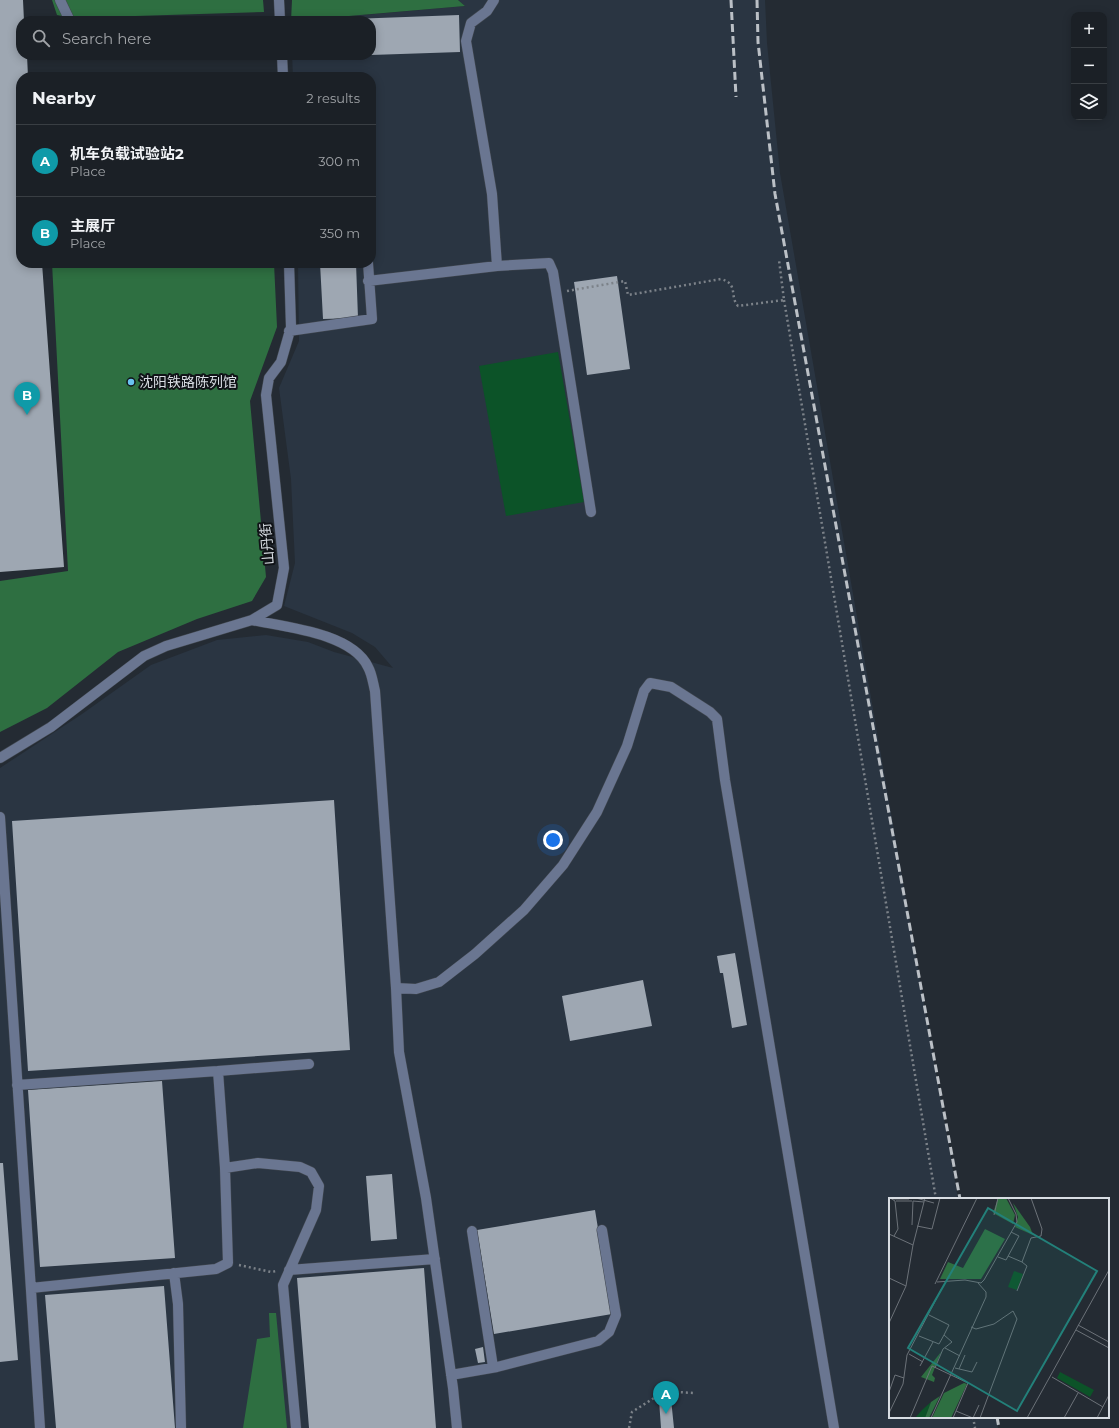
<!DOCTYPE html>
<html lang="en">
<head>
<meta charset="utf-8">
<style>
  body { margin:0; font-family:Montserrat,"Noto Sans SC",sans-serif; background:#282d32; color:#f1f3f6 }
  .controls { position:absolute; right:12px; top:12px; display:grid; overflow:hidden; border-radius:8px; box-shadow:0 2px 10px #0003 }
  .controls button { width:36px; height:36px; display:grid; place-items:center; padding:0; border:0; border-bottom:1px solid #393e43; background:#1b2026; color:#f1f3f6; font:20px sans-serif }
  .you { position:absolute; left:553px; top:840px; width:14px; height:14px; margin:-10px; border:3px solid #fff; border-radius:50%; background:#1a73e8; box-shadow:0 0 0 6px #1a73e833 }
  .badge { display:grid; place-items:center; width:26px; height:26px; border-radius:50%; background:#db2777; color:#fff; font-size:13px; font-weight:700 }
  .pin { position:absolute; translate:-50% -33px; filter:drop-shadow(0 1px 2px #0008) }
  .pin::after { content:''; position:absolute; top:21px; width:14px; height:12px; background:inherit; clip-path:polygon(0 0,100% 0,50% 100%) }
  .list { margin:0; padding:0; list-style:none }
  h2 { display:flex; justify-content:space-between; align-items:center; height:52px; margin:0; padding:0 16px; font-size:17px }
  h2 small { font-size:13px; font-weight:400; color:#a0a3a7 }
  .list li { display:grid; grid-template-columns:26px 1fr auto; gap:12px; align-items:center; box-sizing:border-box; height:72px; padding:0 16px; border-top:1px solid #393e43 }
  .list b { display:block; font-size:15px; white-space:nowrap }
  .list p { margin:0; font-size:13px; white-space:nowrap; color:#a0a3a7 }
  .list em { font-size:13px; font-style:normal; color:#a0a3a7 }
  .icon { flex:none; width:22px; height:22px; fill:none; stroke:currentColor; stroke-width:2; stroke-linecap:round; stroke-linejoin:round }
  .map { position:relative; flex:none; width:1119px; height:1428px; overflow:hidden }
  .search { position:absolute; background:#1b2026; box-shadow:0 2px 10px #0003; left:16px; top:16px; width:360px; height:44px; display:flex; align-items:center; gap:10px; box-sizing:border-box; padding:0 14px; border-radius:16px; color:#a0a3a7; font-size:15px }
  .panel { position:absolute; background:#1b2026; box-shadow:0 2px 10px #0003; left:16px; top:72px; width:360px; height:196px; border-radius:16px }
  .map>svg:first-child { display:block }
</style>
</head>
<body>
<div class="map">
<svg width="1119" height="1428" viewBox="0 0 1119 1428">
  <rect width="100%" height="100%" fill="#242b33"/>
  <path fill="#2a3542" d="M458,0H765L767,43L780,173L958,1199H890V1417H996L998,1428H0V768L82,714L151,665L217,640L266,635L308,642L334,652L393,668L375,647L352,633L284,606L295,563L291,479L279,388L299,341L298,263H371V77H293L292,55H371V21H296L465,6Z"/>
  <path fill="#0c5328" d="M558,352L584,502L506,516L479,366Z"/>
  <path fill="#2e6f41" d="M52,0H263L264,12L72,18L57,15Z
    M292,0H458L465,6L291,21Z
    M52,263H274L277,327L250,401L266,577L252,601L197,619L118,652L47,708L0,732V581L68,571Z
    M269,1313H276L287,1428H243L257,1339L270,1337Z"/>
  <path fill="#9ea7b2" d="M0,0H23L24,21H21V55H27L28,77H21V263H42L64,567L0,572Z
    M459,15L460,52L371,55V21H325V20Z
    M320,263H356L358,318L323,319Z
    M617,276L630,369L587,375L574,282Z
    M334,800L350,1050L28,1071L12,821Z
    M735,953L747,1025L732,1028L723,973H720L717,956Z
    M643,980L652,1026L570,1041L562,996Z
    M162,1081L175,1258L40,1267L28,1090Z
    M0,1163H3L18,1360L0,1362Z
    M392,1174L397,1239L371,1241L366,1176Z
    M595,1210L612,1314L494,1334L477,1230Z
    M424,1268L436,1428H309L297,1278Z
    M164,1286L175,1428H56L45,1295Z
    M483,1347L485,1362L478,1363L475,1349Z
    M671,1399L674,1428H661L659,1400Z"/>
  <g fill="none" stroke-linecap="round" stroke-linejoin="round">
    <defs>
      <path id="minor" d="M60,0L70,21
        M279,0L280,21
        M282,55L283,77
        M497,266L549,263L553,272L591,512
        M368,281L497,266L492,194L466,41L471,23L487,11L494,0
        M289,331L372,319L368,263
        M252,620C285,627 352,633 368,667C372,674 373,683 375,691L396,988L399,1052L426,1198L453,1388L457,1428
        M0,758L51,727L144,656L166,646L252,620L277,605L284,568L266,395L269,378L281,362L291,327L289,263
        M0,817L40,1428
        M396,988L416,989L439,982L475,954L524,910L563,865L597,812L627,746L644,691L650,683L671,687L710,712L717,719L725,780L834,1428
        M218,1071L309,1064
        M17,1085L218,1071L225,1168L228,1263L216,1269L31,1288
        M225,1168L258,1163L300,1167L311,1172L319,1186L316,1210L283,1285L296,1428
        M472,1231L493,1367
        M289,1270L435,1259
        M174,1273L178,1304L181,1428
        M451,1375L497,1367L598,1341L609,1332L616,1315L602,1230"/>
    </defs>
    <use href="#minor" stroke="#41474f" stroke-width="11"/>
    <path stroke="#7c8289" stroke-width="2.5" stroke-dasharray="2 3" stroke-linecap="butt" d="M567,291L625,281L628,295L721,279C739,284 729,296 738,306L784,300L779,260
      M784,300L936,1199
      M239,1265L271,1272L277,1271
      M973,1417L975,1428
      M629,1428L632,1412L654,1398L677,1392L694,1393"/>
    <use href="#minor" stroke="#6a7691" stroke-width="10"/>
    <path stroke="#bbc0c6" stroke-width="3" stroke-dasharray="8 4" stroke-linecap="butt" d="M731,0L736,97
      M757,0L758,42L775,194L960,1199
      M997,1417L999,1428"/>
  </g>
  <circle fill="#6ac3f1" stroke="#101317" stroke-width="1.5" cx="131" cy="382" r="4"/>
  <g text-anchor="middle" stroke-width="4" stroke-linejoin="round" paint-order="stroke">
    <g font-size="14" fill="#d8dde3" stroke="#101317" text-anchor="start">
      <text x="139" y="387">沈阳铁路陈列馆</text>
    </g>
    <g font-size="14" fill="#d8dde3" stroke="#101317">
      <text transform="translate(267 544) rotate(-95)" y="5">山丹街</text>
    </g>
  </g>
  <g transform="translate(889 1198)">
    <rect width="220" height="220" fill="#242b33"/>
    <path d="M125,73L134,76L128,92L119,89ZM171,174L205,192L201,199L168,180ZM42,204L36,220H26L33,212Z" fill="#0c5328"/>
    <path d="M109,0H117L126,17L124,26L104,15ZM124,5L141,29L144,37L126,29L129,19ZM96,31L116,41L92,81H51L59,64L74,70ZM52,154L43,177L46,180L45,184L32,179ZM75,185L78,186L62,220H43L55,195ZM51,198L40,220H36L42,204Z" fill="#2e6f41"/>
    <path fill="none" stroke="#6c7279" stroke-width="1" d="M1,0L6,3L9,31L5,38M27,0L45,5M4,1H20M7,3H23M105,17L109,0M23,27L24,3L35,4M28,28L43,31L51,0M0,36L24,47L36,0M119,58L133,64L142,40L152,38L153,31L142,0M109,59L117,62L130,38L122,34M0,80L17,88M48,84L76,82L92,85L95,82L128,24L127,16L119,0M46,86L88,0M128,93L138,68L133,64M0,125L17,88L24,47M189,127L220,144M82,129L87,131L105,126L124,113L128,121L91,220M187,132L220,150M30,138L50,146L55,137L60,127L40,117M56,150L71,158M20,156L34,164M31,168L44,144M46,170L54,151L63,144L55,137M66,170L83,174L88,164M70,171L76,157M163,179L214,209M0,194L6,177L15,180M67,213L84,220M0,215L14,186L18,157L53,90M21,220L43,168L79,185L64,220M42,220L97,99V94L89,85M84,220L90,207M138,220L220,72M175,220L189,195M208,220L220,197"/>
    <path fill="#23807a" fill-opacity="0.15" stroke="#23807a" stroke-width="2" d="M99,10L208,73L128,213L19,150Z"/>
    <rect width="220" height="220" fill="none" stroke="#d8dde3" stroke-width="2"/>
  </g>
</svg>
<div class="controls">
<button>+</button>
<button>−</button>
<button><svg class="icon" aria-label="layers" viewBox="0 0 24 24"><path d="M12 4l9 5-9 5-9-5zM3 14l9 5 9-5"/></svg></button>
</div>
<div class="you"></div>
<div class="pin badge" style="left:666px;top:1414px;background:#0f9aa8">A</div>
<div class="pin badge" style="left:27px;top:415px;background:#0f9aa8">B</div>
<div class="search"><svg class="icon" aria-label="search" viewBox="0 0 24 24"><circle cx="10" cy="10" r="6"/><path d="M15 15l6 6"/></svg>Search here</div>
<section class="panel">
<h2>Nearby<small>2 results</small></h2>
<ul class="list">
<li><span class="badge" style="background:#0f9aa8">A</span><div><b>机车负载试验站2</b><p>Place</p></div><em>300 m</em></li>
<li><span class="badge" style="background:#0f9aa8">B</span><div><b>主展厅</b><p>Place</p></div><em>350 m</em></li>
</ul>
</section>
</div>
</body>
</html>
